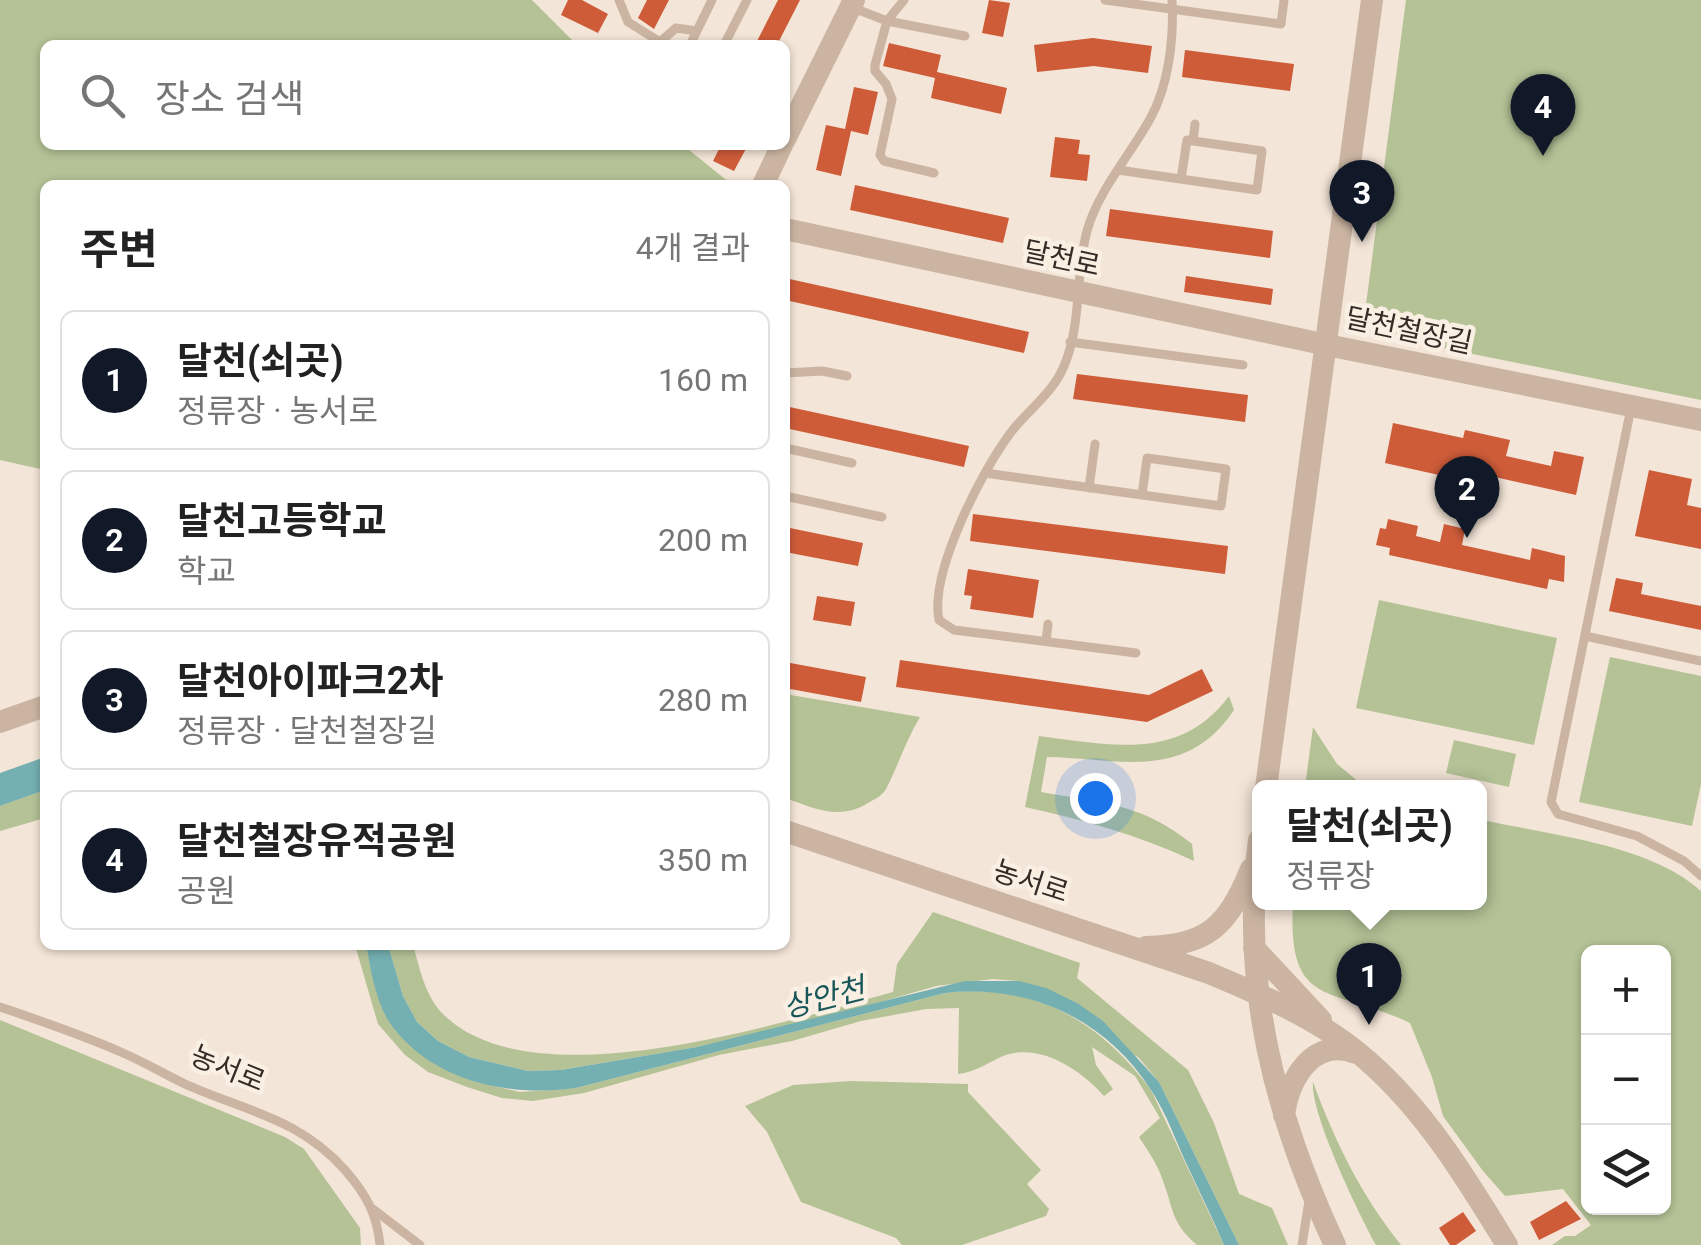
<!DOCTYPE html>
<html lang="ko">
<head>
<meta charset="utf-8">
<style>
  body { margin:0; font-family:Roboto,"Noto Sans KR",sans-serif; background:#f2f2f2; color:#222 }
  .controls { position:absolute; right:30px; bottom:30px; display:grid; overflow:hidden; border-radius:15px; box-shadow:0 2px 8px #0004 }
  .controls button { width:90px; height:90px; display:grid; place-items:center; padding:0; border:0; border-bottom:2px solid #e0e0e0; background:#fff; color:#222; font:50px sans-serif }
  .you { position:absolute; left:1095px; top:798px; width:35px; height:35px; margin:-25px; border:8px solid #fff; border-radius:50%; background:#1a73e8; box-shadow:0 0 0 15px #1a73e833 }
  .badge { display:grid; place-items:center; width:65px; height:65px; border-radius:50%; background:#111827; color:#fff; font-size:32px; font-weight:700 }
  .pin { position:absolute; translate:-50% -82px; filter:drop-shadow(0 2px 5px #0008) }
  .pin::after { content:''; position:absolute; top:52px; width:35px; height:30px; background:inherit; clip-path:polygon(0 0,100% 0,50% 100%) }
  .popup { position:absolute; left:1252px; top:780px; width:235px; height:130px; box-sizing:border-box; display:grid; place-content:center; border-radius:15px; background:#fff; filter:drop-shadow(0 2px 8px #0005); font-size:32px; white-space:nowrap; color:#767676 }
  .popup b { font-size:38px; color:#222 }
  .popup::after { content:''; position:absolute; left:50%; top:100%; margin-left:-20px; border:20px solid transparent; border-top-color:#fff }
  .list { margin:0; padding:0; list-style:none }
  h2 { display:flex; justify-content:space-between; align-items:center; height:130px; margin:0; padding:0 40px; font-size:42px }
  h2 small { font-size:32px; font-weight:400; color:#767676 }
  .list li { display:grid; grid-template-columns:65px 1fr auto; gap:30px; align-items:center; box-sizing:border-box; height:140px; margin:0 20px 20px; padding:0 20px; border:2px solid #e0e0e0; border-radius:15px }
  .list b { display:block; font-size:38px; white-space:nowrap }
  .list p { margin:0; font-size:32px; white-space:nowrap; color:#767676 }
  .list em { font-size:32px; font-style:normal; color:#767676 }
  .icon { flex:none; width:55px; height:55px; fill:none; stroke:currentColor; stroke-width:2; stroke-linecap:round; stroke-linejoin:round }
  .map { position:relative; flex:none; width:1701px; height:1245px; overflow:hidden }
  .search { position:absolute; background:#fff; box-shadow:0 2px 8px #0004; left:40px; top:40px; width:750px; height:110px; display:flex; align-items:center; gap:25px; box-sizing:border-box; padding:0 35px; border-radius:15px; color:#767676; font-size:38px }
  .panel { position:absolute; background:#fff; box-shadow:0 2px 8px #0004; left:40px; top:180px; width:750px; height:770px; border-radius:15px }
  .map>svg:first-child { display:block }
</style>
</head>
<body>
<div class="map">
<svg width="1701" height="1245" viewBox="0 0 1701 1245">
  <rect width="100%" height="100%" fill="#f3e5d7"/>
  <path fill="#b4c296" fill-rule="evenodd" d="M0,0H532L577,45H45V145H683L730,183L45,185V470L0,460Z
    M1406,0H1701V400L1384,336L1365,312Z
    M1379,600L1557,638L1534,745L1356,708Z
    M1610,657L1701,676V784L1692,826L1579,802Z
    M785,694L920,717C906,740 898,766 886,789C882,796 875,799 868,803C839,821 814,808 785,798Z
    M1229,696L1234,710C1185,783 1118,758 1047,757L1041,792C1102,803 1142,803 1192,844L1194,861C1139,835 1084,820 1025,807L1039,736C1111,745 1180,762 1229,696Z
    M1313,727L1337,764L1365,787H1305Z
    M1454,740L1516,754L1509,787L1446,773Z
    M45,790V818L0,831V806Z
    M1479,819C1547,835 1648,843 1701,891V1245H1552L1565,1236H1575L1591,1225L1563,1189L1505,1196L1483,1171L1443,1116L1432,1077L1410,1023C1332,985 1287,1011 1293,903L1479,902ZM1588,952H1664V1208H1588Z
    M933,912L1080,963L1077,978L1188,1070L1214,1123L1239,1194L1272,1208L1288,1245H1239L1159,1082L1139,1058L1019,981L993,979L936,986L832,1016L697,1047L561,1070L528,1071L469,1057L438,1041L417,1022L403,996L388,945H413C420,969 425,996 443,1014C533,1104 786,1021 893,992L897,964Z
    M355,945H366L371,969L449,1071L473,1081L520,1092L576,1088L945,993C1034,983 1098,1019 1151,1090L1224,1245H1197C1171,1223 1174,1210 1163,1181C1158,1165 1148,1151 1139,1137L1160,1118L1135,1076L1092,1047L1096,1065L1113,1089L1104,1096C1081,1070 1040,1042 1003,1056C987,1063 976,1072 958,1074L959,1008L926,1009L861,1021L792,1041L719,1055L584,1093L533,1101L502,1098L467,1087L428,1072L405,1055L378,1024Z
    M0,1020L285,1137L304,1149L360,1228L361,1245H0Z
    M851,1081L968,1084V1092L1041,1170L1027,1184L1049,1209L1046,1216L962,1245H902L896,1238L801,1202L767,1132L745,1106L793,1085Z
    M1313,1082C1335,1142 1361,1195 1401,1245H1376C1359,1214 1310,1113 1313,1082Z"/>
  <path fill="#74afb1" d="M45,757V790L0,806V773Z
    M366,945H388L403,996L417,1022L438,1041L469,1057L528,1071L561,1070L697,1047L965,981H1019L1046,988L1077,1003L1103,1021L1159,1082L1239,1245H1224C1213,1219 1200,1193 1188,1167C1176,1142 1167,1114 1151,1090C1105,1018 1028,984 945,993L576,1088C511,1097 435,1083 392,1026C376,1004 371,971 366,945Z"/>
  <path fill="#ce5c39" d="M568,0H582L608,14L598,33L561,15Z
    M647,0H669L654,29L638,18Z
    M778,0H800L777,45H755Z
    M989,0L1010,3L1003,37L982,33Z
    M1093,38L1152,46L1148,73L1094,66L1037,72L1034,45Z
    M889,43L941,55L937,72L1007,88L1001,114L931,98L935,78L883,66Z
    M1185,50L1294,64L1290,91L1182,77Z
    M854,87L878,92L868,135L851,131L841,176L816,170L826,125L845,129Z
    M1055,137L1080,140L1078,154L1090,155L1087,181L1050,177Z
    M721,145H748L734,171L713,161Z
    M855,185L1009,218L1003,243L850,210Z
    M1110,209L1273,231L1270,258L1106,236Z
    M1186,276L1273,289L1271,305L1184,292Z
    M785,278L1029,332L1024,353L785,300Z
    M1077,374L1248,395L1245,422L1073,399Z
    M785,406L969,446L964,467L785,428Z
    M1393,423L1463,438L1465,430L1510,440L1506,456L1551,466L1554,451L1584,457L1576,495L1477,473L1475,483L1385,463Z
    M1649,470L1692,479L1687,505L1701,508V549L1635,536Z
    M973,514L1228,546L1225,574L970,541Z
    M1388,519L1418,526L1416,536L1440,542L1444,524L1465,529L1462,545L1530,560L1532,548L1565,556L1564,582L1549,579L1547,589L1389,555L1390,548L1376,545L1380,528L1386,529Z
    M785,527L863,543L858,566L785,552Z
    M968,569L1039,580L1033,618L970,609L972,596L964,595Z
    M1616,578L1643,583L1641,594L1701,606V630L1609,611Z
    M817,596L855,602L851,626L813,620Z
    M900,660L1149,695L1202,669L1213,691L1147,722L896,687Z
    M785,662L866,677L861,702L785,688Z
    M1566,1201L1581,1219L1539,1240L1530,1222Z
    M1463,1212L1476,1231L1456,1245H1450L1439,1228Z"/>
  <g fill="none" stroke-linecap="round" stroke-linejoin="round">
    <path stroke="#cbb5a2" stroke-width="9" d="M619,0L628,22L665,45
      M904,0L887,21L875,65V71L886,84L892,99L880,155L884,161L934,173
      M1105,0L1281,24L1284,0
      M851,7L887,21L965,36
      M660,42L676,28L697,31
      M690,45L712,0
      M724,45L747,0
      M1193,141L1195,124
      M1118,170L1257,190L1262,151L1187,140L1181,179
      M1070,342L1243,365
      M785,373L822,371L847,376
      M1631,408L1551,802L1558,814L1637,836L1684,861L1701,876
      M785,448L852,463
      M985,473C1064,484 1142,495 1221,506L1226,469L1147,458L1142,495
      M1089,488L1095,444
      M785,496L882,517
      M1585,636L1701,661
      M1046,641L1048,624
      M1136,653L954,630L939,620C929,573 983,468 1012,431C1029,409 1053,393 1064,366C1082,324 1075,275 1087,231C1098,191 1130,155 1150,119C1169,85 1174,38 1172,0
      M0,1007C41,1021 83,1035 123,1053C144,1062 164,1074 185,1084C245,1111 299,1118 345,1170C366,1194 377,1214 380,1245
      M373,1209L420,1245
      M1302,1245L1309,1201"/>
    <path stroke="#cbb5a2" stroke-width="22" d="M785,139L854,0
      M763,185L782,145
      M785,229L1327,345L1701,420
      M0,722L45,706
      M1266,788L1372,0
      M785,831L1209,973C1264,996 1324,1021 1369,1062C1427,1113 1467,1180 1507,1245
      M1259,840C1240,982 1275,1117 1335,1245
      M1146,947C1208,945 1227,927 1251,869
      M1254,948L1321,1020
      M1284,1115C1289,1079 1313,1036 1356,1053"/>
  </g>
  <g text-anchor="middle" stroke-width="9" stroke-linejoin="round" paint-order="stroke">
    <g font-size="28" fill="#352a25" stroke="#faefe3">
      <text transform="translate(1062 258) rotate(12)" y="10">달천로</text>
      <text transform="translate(1409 330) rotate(12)" y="10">달천철장길</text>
      <text transform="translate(1031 881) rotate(18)" y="10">농서로</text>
      <text transform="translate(228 1068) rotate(22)" y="10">농서로</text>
    </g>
    <g font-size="30" font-style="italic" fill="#185659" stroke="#faefe3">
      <text transform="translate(824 998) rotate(-14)" y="10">상안천</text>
    </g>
  </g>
</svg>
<div class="controls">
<button>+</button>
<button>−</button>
<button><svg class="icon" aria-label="layers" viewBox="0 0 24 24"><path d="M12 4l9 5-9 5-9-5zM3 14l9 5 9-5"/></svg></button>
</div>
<div class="you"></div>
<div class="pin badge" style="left:1369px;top:1025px">1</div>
<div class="popup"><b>달천(쇠곳)</b>정류장</div>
<div class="pin badge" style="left:1467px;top:538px">2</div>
<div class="pin badge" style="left:1362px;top:242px">3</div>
<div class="pin badge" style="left:1543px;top:156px">4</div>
<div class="search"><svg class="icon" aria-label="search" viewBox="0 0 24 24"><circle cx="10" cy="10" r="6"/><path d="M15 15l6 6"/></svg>장소 검색</div>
<section class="panel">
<h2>주변<small>4개 결과</small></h2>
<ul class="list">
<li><span class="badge">1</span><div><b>달천(쇠곳)</b><p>정류장 · 농서로</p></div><em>160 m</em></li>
<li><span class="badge">2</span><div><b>달천고등학교</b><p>학교</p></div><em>200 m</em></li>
<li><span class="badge">3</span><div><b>달천아이파크2차</b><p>정류장 · 달천철장길</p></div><em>280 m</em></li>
<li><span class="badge">4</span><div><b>달천철장유적공원</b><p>공원</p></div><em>350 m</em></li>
</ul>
</section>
</div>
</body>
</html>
